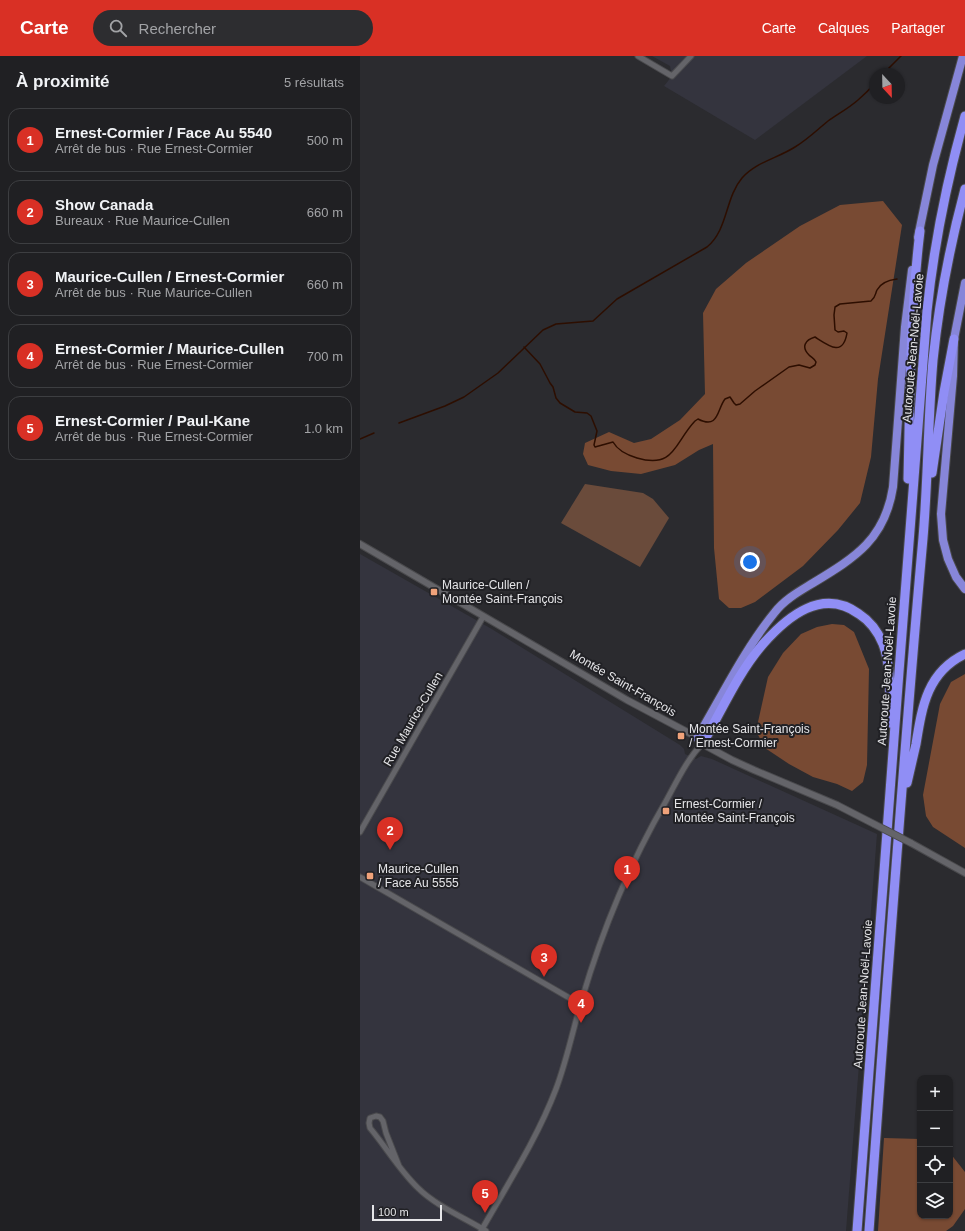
<!DOCTYPE html>
<html lang="fr">
<head>
<meta charset="utf-8">
<style>
  body { margin:0; font-family:Helvetica,sans-serif; background:#2d2d30; color:#f1f3f6 }
  .controls { position:absolute; right:12px; bottom:12px; display:grid; overflow:hidden; border-radius:8px; box-shadow:0 1px 3px #0004 }
  .controls button { width:36px; height:36px; display:grid; place-items:center; padding:0; border:0; border-bottom:1px solid #3d3e41; background:#202023; color:#f1f3f6; font:20px sans-serif }
  .compass { position:absolute; left:509px; top:12px; width:36px; height:36px; border-radius:50%; background:#202023; box-shadow:0 1px 3px #0004; rotate:158deg }
  .scale { position:absolute; left:12px; bottom:10px; width:70px; box-sizing:border-box; padding-left:4px; border:2px solid #e5e5e8; border-top:0; font-size:11px; line-height:14px; white-space:nowrap; color:#e5e5e8; -webkit-text-stroke:3px #212125; paint-order:stroke }
  .you { position:absolute; left:390px; top:506px; width:14px; height:14px; margin:-10px; border:3px solid #fff; border-radius:50%; background:#1a73e8; box-shadow:0 0 0 6px #1a73e833 }
  .badge { display:grid; place-items:center; width:26px; height:26px; border-radius:50%; background:#d93025; color:#fff; font-size:13px; font-weight:700 }
  .pin { position:absolute; translate:-50% -33px; filter:drop-shadow(0 1px 2px #0008) }
  .pin::after { content:''; position:absolute; top:21px; width:14px; height:12px; background:inherit; clip-path:polygon(0 0,100% 0,50% 100%) }
  .list { margin:0; padding:0; list-style:none }
  h2 { display:flex; justify-content:space-between; align-items:center; height:52px; margin:0; padding:0 16px; font-size:17px }
  h2 small { font-size:13px; font-weight:400; color:#a2a3a6 }
  .list li { display:grid; grid-template-columns:26px 1fr auto; gap:12px; align-items:center; box-sizing:border-box; height:64px; margin:0 8px 8px; padding:0 8px; border:1px solid #3d3e41; border-radius:12px }
  .list b { display:block; font-size:15px; white-space:nowrap }
  .list p { margin:0; font-size:13px; white-space:nowrap; color:#a2a3a6 }
  .list em { font-size:13px; font-style:normal; color:#a2a3a6 }
  .icon { flex:none; width:22px; height:22px; fill:none; stroke:currentColor; stroke-width:2; stroke-linecap:round; stroke-linejoin:round }
  .map { position:relative; flex:none; width:605px; height:1175px; overflow:hidden }
  header { display:flex; align-items:center; gap:24px; box-sizing:border-box; height:56px; padding:0 20px; background:#d93025; color:#fff }
  header strong { font-size:19px }
  nav { display:flex; gap:22px; margin-inline-start:auto; font-size:14px }
  .search { width:280px; height:36px; background:#2d2d30; display:flex; align-items:center; gap:10px; box-sizing:border-box; padding:0 14px; border-radius:22px; color:#a2a3a6; font-size:15px }
  main { display:flex }
  aside { flex:1; background:#202023 }
  .map>svg:first-child { display:block }
</style>
</head>
<body>
<header>
<strong>Carte</strong>
<div class="search"><svg class="icon" aria-label="search" viewBox="0 0 24 24"><circle cx="10" cy="10" r="6"/><path d="M15 15l6 6"/></svg>Rechercher</div>
<nav><a>Carte</a><a>Calques</a><a>Partager</a></nav>
</header>
<main>
<aside>
<h2>À proximité<small>5 résultats</small></h2>
<ul class="list">
<li><span class="badge">1</span><div><b>Ernest-Cormier / Face Au 5540</b><p>Arrêt de bus · Rue Ernest-Cormier</p></div><em>500 m</em></li>
<li><span class="badge">2</span><div><b>Show Canada</b><p>Bureaux · Rue Maurice-Cullen</p></div><em>660 m</em></li>
<li><span class="badge">3</span><div><b>Maurice-Cullen / Ernest-Cormier</b><p>Arrêt de bus · Rue Maurice-Cullen</p></div><em>660 m</em></li>
<li><span class="badge">4</span><div><b>Ernest-Cormier / Maurice-Cullen</b><p>Arrêt de bus · Rue Ernest-Cormier</p></div><em>700 m</em></li>
<li><span class="badge">5</span><div><b>Ernest-Cormier / Paul-Kane</b><p>Arrêt de bus · Rue Ernest-Cormier</p></div><em>1.0 km</em></li>
</ul>
</aside>
<div class="map">
<svg width="605" height="1175" viewBox="0 0 605 1175">
  <rect width="100%" height="100%" fill="#2b2b2f"/>
  <path fill="#34343e" d="M292,0H507L395,84L304,30L312,20L310,10Z
    M0,498L130,572L320,689L324,693L325,698L336,703L341,700L352,703L517,778L486,1175H0Z"/>
  <path fill="#6a4b3b" d="M225,428L283,437L293,443L309,462L280,511L201,467Z"/>
  <path fill="#784a33" d="M523,145L542,169L518,323L511,401L500,447L478,474L443,510L395,546L381,552H369L359,543L354,492L353,388L339,394L315,409L281,418L251,415L228,409L223,398L225,387L249,376L274,387L291,383L320,364L345,338L343,257L356,233L386,207L440,170L480,149Z
    M472,568L484,569L494,576L509,613L507,709L503,726L492,735L477,728L453,721L429,708L405,692L396,675L408,621L423,597L441,578L457,571Z
    M605,618V792L573,771L566,760L563,739L580,648L591,626Z
    M524,1082L560,1083V1160H590V1097L605,1116V1153L593,1170L586,1175H518Z"/>
  <g fill="none" stroke-linecap="round" stroke-linejoin="round">
    <path stroke="#2d0e00" stroke-width="1.5" d="M523,18L541,0
      M164,291L180,308L190,327L193,331L196,342L200,347L215,356L227,357L231,360L237,375L234,389L235,391L253,386C258,395 267,399 277,402C315,413 314,387 335,365L338,363C359,374 357,353 365,343L370,341L374,347L376,349L380,348L395,335L429,311L439,309L450,312L455,309L456,306C454,302 452,302 449,299C441,291 445,284 455,281C469,290 483,301 487,277L484,275L478,276L475,274L474,259L475,251L480,248L511,245C516,241 515,238 517,234C521,226 529,224 537,223
      M39,367L85,350L104,341L138,317L183,274L196,268L233,265L257,243L347,191C368,174 365,142 382,122C396,106 418,102 435,91C447,84 457,74 468,65C478,58 489,52 498,44C504,39 510,33 515,27
      M0,383L14,377"/>
    <defs>
      <path id="minor" d="M278,0L312,20L331,0
        M0,776L123,561
        M0,821L213,944L221,947
        M39,1110L26,1077L23,1065L20,1061L16,1060L10,1062L9,1067L10,1072C26,1091 40,1115 58,1132C76,1150 105,1162 126,1175
        M121,1175C147,1129 177,1083 196,1033C207,1004 213,973 222,943C242,875 270,807 306,745C317,725 327,703 343,687"/>
      <path id="tertiary" d="M0,488L267,644L331,678L348,691L372,704L394,714L477,749L514,768
        M551,787L605,817"/>
      <path id="trunk" d="M558,181L573,109L603,0
        M605,227L594,283L593,320L581,458L583,484L588,503L596,521L605,533
        M337,682C362,640 384,594 415,556C425,543 440,535 453,527C496,501 525,483 533,431L545,271L552,214"/>
      <path id="motorway" d="M572,417L584,336L594,283
        M548,423C550,340 550,257 560,175
        M343,687C362,654 378,617 403,588C427,561 462,531 499,558C510,565 518,576 523,588C532,612 529,642 530,667
        M547,727C550,714 553,701 556,688C562,651 567,616 605,598
        M497,1175L539,616L567,255C574,188 587,124 605,60
        M509,1175C526,944 542,713 563,482C568,423 568,363 573,304C579,246 590,189 605,133"/>
    </defs>
    <use href="#minor" stroke="#4a4a4d" stroke-width="7"/>
    <use href="#tertiary" stroke="#4a4a4d" stroke-width="8"/>
    <use href="#trunk" stroke="#4a4a4d" stroke-width="10"/>
    <use href="#motorway" stroke="#4a4a4d" stroke-width="11"/>
    <use href="#minor" stroke="#646469" stroke-width="5"/>
    <use href="#tertiary" stroke="#646469" stroke-width="6"/>
    <use href="#trunk" stroke="#8786d9" stroke-width="8"/>
    <use href="#motorway" stroke="#908ef5" stroke-width="9"/>
    <defs>
      <path id="tertiary-bridge" d="M514,768L551,787"/>
    </defs>
    <use href="#tertiary-bridge" stroke="#4a4a4d" stroke-width="8" stroke-linecap="butt"/>
    <use href="#tertiary-bridge" stroke="#646469" stroke-width="6"/>
  </g>
  <g fill="#f0a27a" stroke="#212125" stroke-width="1.5">
    <rect x="70" y="532" width="8" height="8" rx="2"/>
    <rect x="317" y="676" width="8" height="8" rx="2"/>
    <rect x="302" y="751" width="8" height="8" rx="2"/>
    <rect x="6" y="816" width="8" height="8" rx="2"/>
  </g>
  <g text-anchor="middle" stroke-width="4" stroke-linejoin="round" paint-order="stroke">
    <g font-size="12" fill="#e5e5e8" stroke="#212125">
      <text transform="translate(553 292) rotate(-85)" y="4">Autoroute Jean-Noël-Lavoie</text>
      <text transform="translate(527 615) rotate(-86)" y="4">Autoroute Jean-Noël-Lavoie</text>
      <text transform="translate(263 627) rotate(30)" y="4">Montée Saint-François</text>
      <text transform="translate(53 663) rotate(-60)" y="4">Rue Maurice-Cullen</text>
      <text transform="translate(503 938) rotate(-86)" y="4">Autoroute Jean-Noël-Lavoie</text>
    </g>
    <g font-size="12" fill="#e5e5e8" stroke="#212125" text-anchor="start">
      <text x="82" y="533">Maurice-Cullen /<tspan x="82" dy="14">Montée Saint-François</tspan></text>
      <text x="329" y="677">Montée Saint-François<tspan x="329" dy="14">/ Ernest-Cormier</tspan></text>
      <text x="314" y="752">Ernest-Cormier /<tspan x="314" dy="14">Montée Saint-François</tspan></text>
      <text x="18" y="817">Maurice-Cullen<tspan x="18" dy="14">/ Face Au 5555</tspan></text>
    </g>
  </g>
</svg>
<div class="controls">
<button>+</button>
<button>−</button>
<button><svg class="icon" aria-label="locate" viewBox="0 0 24 24"><circle cx="12" cy="12" r="6"/><path d="M12 2v4M12 18v4M2 12h4M18 12h4"/></svg></button>
<button><svg class="icon" aria-label="layers" viewBox="0 0 24 24"><path d="M12 4l9 5-9 5-9-5zM3 14l9 5 9-5"/></svg></button>
</div>
<svg class="compass" viewBox="-18 -18 36 36"><path d="M0-13l5 13h-10z" fill="#e53935"/><path d="M0 13l5-13h-10z" fill="#a2a3a6"/></svg>
<div class="scale">100 m</div>
<div class="you"></div>
<div class="pin badge" style="left:267px;top:833px">1</div>
<div class="pin badge" style="left:30px;top:794px">2</div>
<div class="pin badge" style="left:184px;top:921px">3</div>
<div class="pin badge" style="left:221px;top:967px">4</div>
<div class="pin badge" style="left:125px;top:1157px">5</div>
</div>
</main>
</body>
</html>
